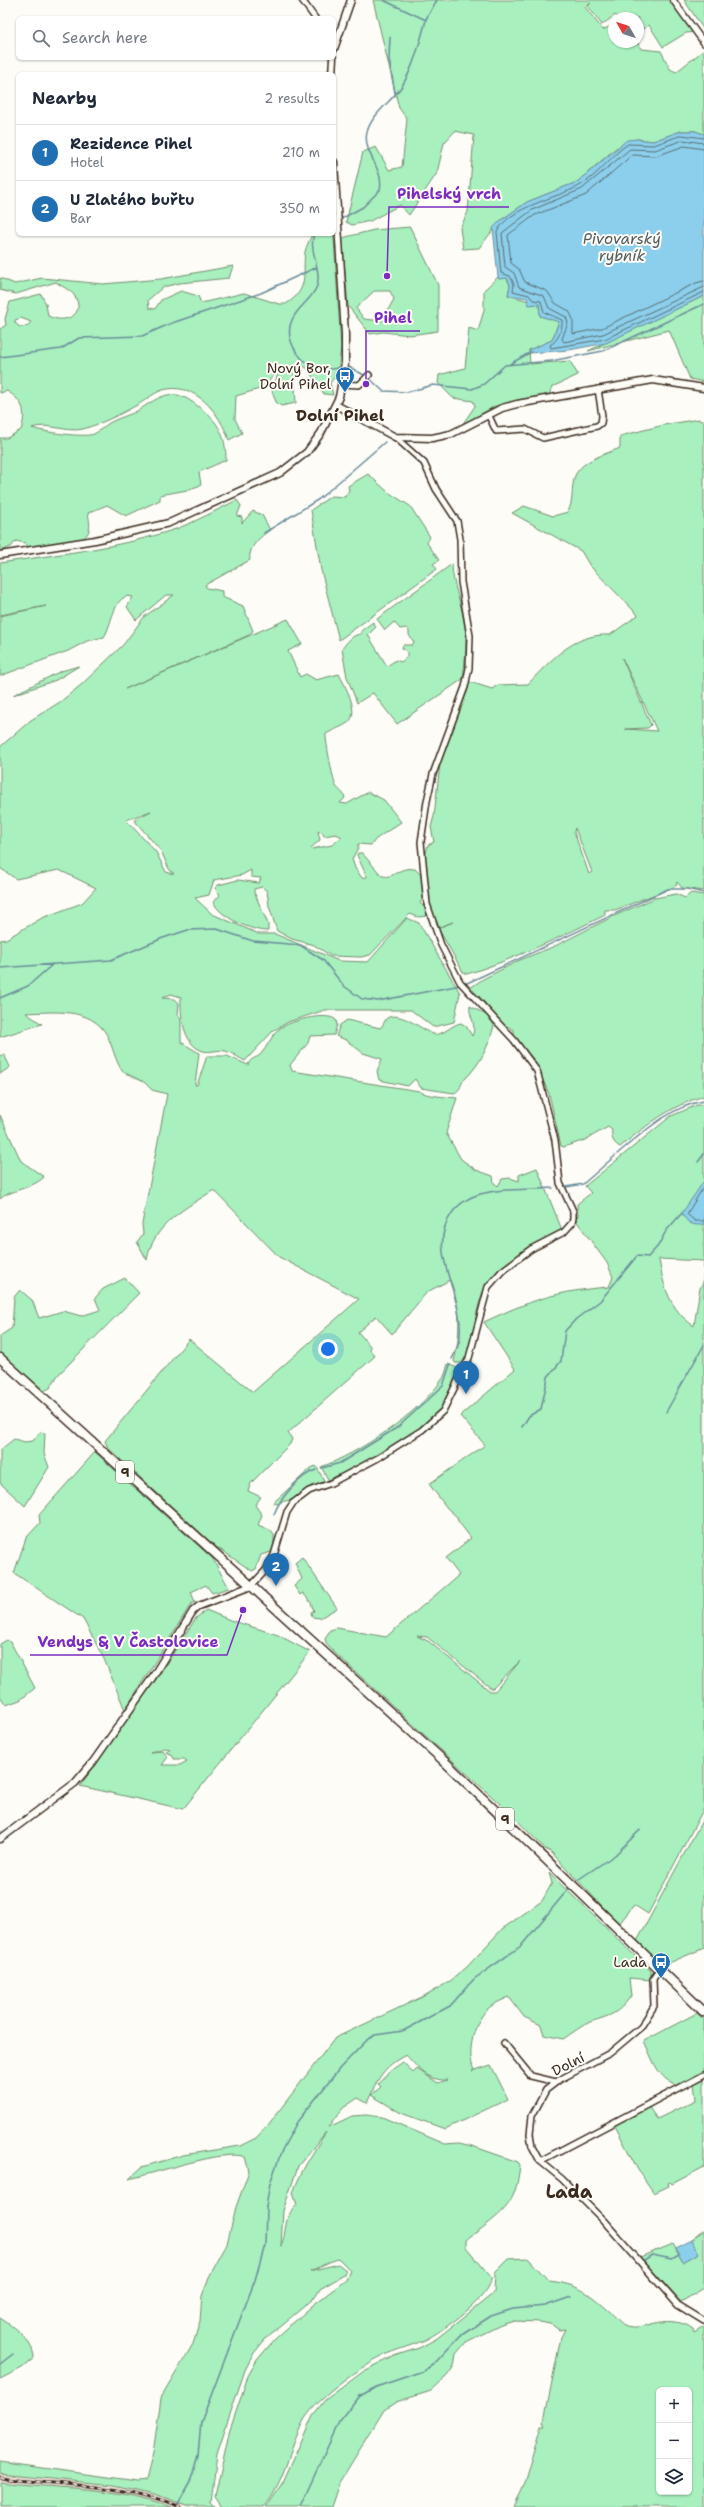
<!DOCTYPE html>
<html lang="en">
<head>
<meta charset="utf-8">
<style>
  body { margin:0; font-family:"Shantell Sans",sans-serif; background:#f6f6f7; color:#1f2937 }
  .controls { position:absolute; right:12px; bottom:12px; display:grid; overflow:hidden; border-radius:6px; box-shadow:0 1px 3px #0004 }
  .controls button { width:36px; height:36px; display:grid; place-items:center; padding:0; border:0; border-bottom:1px solid #e0e1e3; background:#fff; color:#1f2937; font:20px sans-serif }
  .compass { position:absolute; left:608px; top:12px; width:36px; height:36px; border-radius:50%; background:#fff; box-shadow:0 1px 3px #0004; rotate:309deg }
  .you { position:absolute; left:328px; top:1349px; width:14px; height:14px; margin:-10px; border:3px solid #fff; border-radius:50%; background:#1a73e8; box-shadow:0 0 0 6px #1a73e833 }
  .badge { display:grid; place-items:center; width:26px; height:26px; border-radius:50%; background:#1f6fb2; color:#fff; font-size:13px; font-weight:700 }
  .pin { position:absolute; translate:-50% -33px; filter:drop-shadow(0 1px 2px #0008) }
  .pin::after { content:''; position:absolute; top:21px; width:14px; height:12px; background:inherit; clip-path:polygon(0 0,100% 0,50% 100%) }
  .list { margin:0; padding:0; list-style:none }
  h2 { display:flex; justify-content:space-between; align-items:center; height:52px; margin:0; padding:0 16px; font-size:17px }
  h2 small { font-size:13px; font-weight:400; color:#747a83 }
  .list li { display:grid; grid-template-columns:26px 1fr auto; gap:12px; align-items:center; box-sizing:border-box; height:56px; padding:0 16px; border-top:1px solid #e0e1e3 }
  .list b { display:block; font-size:15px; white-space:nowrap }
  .list p { margin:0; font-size:13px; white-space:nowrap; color:#747a83 }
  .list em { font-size:13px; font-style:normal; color:#747a83 }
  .icon { flex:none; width:22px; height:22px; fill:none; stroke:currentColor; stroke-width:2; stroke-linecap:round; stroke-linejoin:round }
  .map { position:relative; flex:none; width:704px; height:2507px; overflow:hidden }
  .search { position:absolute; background:#fff; box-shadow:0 1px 3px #0004; left:16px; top:16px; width:320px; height:44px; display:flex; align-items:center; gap:10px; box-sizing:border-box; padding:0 14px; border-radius:6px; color:#747a83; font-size:15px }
  .panel { position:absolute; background:#fff; box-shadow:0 1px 3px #0004; left:16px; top:72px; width:320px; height:164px; border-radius:6px }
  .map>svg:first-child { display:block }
</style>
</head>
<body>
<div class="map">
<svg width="704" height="2507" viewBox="0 0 704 2507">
  <rect width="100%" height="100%" fill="#fdfcf7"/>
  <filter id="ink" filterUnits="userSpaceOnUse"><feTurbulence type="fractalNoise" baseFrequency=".025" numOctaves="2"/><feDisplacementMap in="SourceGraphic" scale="8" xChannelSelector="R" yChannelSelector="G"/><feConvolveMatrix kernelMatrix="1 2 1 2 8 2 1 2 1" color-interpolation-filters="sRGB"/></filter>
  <g filter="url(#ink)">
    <path fill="#f3e2d9" d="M0,2474L132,2488L155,2494L190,2507H171L142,2498L93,2490L0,2482Z"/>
    <path fill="#a8f0be" stroke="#728d6e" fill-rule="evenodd" d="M373,0H673L696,32L686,33L663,47L649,25L638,32V18H618L615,15L602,25L588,6L591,3L585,7L603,30L614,24V42H621V44L638,43L641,49L661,51L670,69L676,72L704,50V134L695,131H681L653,141L637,139L616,148L577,182L527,202L501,220L479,248L463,249L460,228L468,212L474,135L455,131L444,143L437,173L409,215L400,205L370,221L352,225L346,222L363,152L376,147L389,170L402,167L407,119L399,108Z
      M684,0H704V30Z
      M410,227L438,285V331L410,335L383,332L370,334L348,306L342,238L374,230ZM374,291H390L394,299L382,321L364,319L356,308Z
      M312,234H333L334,239L341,347L338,373L330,383L333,395L324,394L307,368L301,365L294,373L296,403L281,406L276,402L272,391L280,368L263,388L236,396L235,419L242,433L229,440C220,413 195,381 163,390C155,392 146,400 139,404C121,414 103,423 83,429C66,433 48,422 32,428C43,432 83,438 94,434C100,431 105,425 111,422C120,417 131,415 139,410C168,390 177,388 205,412C221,425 226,440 226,460L199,472L201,485L187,490L160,495V500L126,516L107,505L88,513C90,523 92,533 82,539L29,548L25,543L16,541L11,547L0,551V438H7L21,430C27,411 23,401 7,391L0,393V329L6,325L5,319L10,302L41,294L46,304L48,316C66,325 87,314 74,295C70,290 61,286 56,282L16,294L0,290V278L15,284L42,278L103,284L161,279L233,266L229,278L180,283L163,287L148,300L149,308L155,309L161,300L181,291L198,296L201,303L244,293L279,304H286C310,289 302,274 305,252C306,246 310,240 312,234ZM21,318L31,322L27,326L20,327L15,323V320Z
      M498,277L499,279L506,277L510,285L508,295L539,304L540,316L559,321L552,340L529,350L530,364L570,361L578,375L552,387L549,395L495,406L462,425L475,406L473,401L453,398L438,383L439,375L465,368L469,328L478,331L484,310V290Z
      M704,296V382L690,379L669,330L588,351Z
      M699,419L700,421H704V891L682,888L677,882L676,886L615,910H605V915C561,937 515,959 467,974L463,972L438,928L453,922L437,928L429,903L425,857L428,845L434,842L431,827L434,816L440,764L470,682L492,689L498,685L528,684C551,660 574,633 610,635L638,615L590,566L581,551L512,513L524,506L553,516L568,512C574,499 571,491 574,479C578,461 606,454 620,448V436L664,425ZM622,658L657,731L625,729L648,728L651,725ZM575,828L592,872L589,874L574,832Z
      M368,474L388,492L410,506L430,537L427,543L439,560L433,564L437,569L339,640L321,570L311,510L331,496L345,497L349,490L348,486Z
      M237,500L241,506L237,516L242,517V523L253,511L262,515L270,530C260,537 248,547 250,560L205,585L207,588L222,591V597L243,606L253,631L247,636L125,689L288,619L302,644L288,651L300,677L306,674L316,680L339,674C344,684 360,711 349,722C343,727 332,730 326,734C325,738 333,781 336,786C339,791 344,792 345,798L340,803L347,804L368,792L384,800L401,822L376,839L371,845L358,844V848L352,859L355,868L362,878L367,877L357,855L358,853H362L382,876C396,879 397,866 415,869L421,875L424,897L420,903L425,908L427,916L418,917L410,914L370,955L361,957L331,956L314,945L292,939L277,931L269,906L267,891L262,887L254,889V892L268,924V931C254,932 217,916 214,902L220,895L215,888L218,885L238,880L259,883L261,878L251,877V870L242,875L214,880L209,895L195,898L212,914L259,934H275L339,961L368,962L407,918L419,923L460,993L454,1022L433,1027L411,1010H325L288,1022L273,1031L245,1061C239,1058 231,1052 225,1051C218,1049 210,1053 203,1051C183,1045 180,1014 181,997L171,994L162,998L175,999L179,1003L178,1014L181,1020V1042L199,1053L195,1085H197L207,1056H227L248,1065C251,1057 256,1059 261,1054C267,1047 271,1037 277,1031C286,1021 327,1011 336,1020L337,1025L334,1035L310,1036L308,1043L290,1065L292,1071L419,1091C425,1096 448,1097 457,1098L446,1133L461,1159L476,1170L493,1176L494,1183L498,1186L502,1179L510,1178L519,1181V1175L537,1168L562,1230C542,1240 497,1265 486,1285C475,1307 474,1336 467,1359L463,1363H455L454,1361C461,1333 461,1306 450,1280L427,1292L392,1334L376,1316L358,1332L370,1346V1350L375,1356L288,1433L292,1439L290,1444L251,1483L248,1491L261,1497L255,1505L262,1515L258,1525L270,1530L274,1535V1551L261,1555L256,1569L252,1571L215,1546L108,1448L105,1441L189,1339L253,1392L359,1299L279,1257L214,1190C186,1208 153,1224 147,1260L137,1242L143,1234L142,1224L167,1094L152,1090L144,1082L123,1072C115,1061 113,1047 107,1035C91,1007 54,1012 26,1013L42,1024L0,1037V940L6,939L42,918L82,903L96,888L59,870L16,879L0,868V747L31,720L60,702L81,685L123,645L144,617L174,595H166L136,620L127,607L133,597C114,591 112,626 104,637L87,641L68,651L0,676V616L46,606L0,615V563C58,554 120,548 176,529C197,521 217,510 237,500ZM151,811L134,820L161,851L169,869L174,874L166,872L156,852L126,820ZM318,831L322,832L324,836L336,834L342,837L332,845L312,849L311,848L320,840Z
      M452,564C452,583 461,601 464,621C468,640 465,659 463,679L397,724L373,693L357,703L347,677L342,649C346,643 353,634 361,634V631L373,622L376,627L368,635L387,666L396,660L401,662L407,657V652L402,648L403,645H412L414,642L409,635V631L406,628L400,629L394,622L385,630L377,619Z
      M79,666L56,680L13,695L61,671Z
      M691,893L704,895V1096C670,1106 647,1125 620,1147C613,1143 611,1138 612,1130L608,1127L585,1140L564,1147L561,1146L549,1094L534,1060L514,1036V1030L503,1024L479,996L470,991V988L483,979L520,960L555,946L614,916L655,898L676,894L685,898Z
      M470,1006L490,1017L494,1026C488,1047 481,1063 465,1079C460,1083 462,1090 454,1093L421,1088L415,1079L408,1086L379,1080L377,1071L382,1059L363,1053L346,1040L336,1036L340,1025L347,1020L380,1028C383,1026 384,1021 387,1018C400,1010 422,1030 433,1034C442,1037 452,1024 461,1023L466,1026L472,1036C478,1025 468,1016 470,1006Z
      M4,1054L10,1067L0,1074V1056Z
      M697,1105H704V1808L648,1914L634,1905L619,1924L551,1852L545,1849L512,1815L336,1654L327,1645L325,1639L330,1630L337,1628L386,1637L459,1575L446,1558L471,1538L458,1521L457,1517L447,1508L429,1484L485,1445L460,1416L515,1369L484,1322C531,1300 557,1291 609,1287L613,1277L607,1263L575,1219L578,1216L577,1204L591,1193L585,1186L671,1116ZM659,1259L704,1261L703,1283L700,1288L694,1326C670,1310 663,1286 659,1259ZM417,1636L427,1637L492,1689L520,1661L495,1691H490L428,1641Z
      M0,1115L21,1161L44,1177C34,1188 7,1191 0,1199Z
      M125,1278L139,1293L58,1375L50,1388L44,1391L0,1352V1336L12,1328L14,1297L20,1290L32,1300L39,1318L63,1311L81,1316L100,1310L95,1298L103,1289Z
      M448,1364L459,1369L460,1372L443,1408L424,1425L379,1454L329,1481L321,1467C359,1453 418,1414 441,1381C445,1377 446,1370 448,1364Z
      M40,1432L45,1433L44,1454L49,1467L25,1506L0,1483V1450L14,1439L25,1442L33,1441Z
      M95,1452L213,1559L229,1588L212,1593L206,1585L191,1592L195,1602L191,1604L125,1710L104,1659L83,1619L14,1573L26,1538L40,1523L39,1515Z
      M316,1466L324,1480L323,1484C313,1488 304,1492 295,1498C290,1502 285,1499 278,1504L273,1503L311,1468Z
      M302,1557L337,1608L320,1618L312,1617L311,1612L314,1611L311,1603L303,1593L300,1595L294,1586L302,1579L295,1563Z
      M206,1610L230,1620L278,1635L310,1652L183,1809L80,1786L159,1675L196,1618ZM165,1748L170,1749L166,1752L173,1755L174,1759H184L187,1761L180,1765H162L168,1757L163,1751L150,1752Z
      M7,1640L11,1643L35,1688L20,1700L6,1705L0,1696V1644Z
      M704,1817V1948L662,1966L636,1943Z
      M549,1873L651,1971V1980L629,1978L631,1996C617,2015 611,2015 590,2022C581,2026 571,2034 563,2039L544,2035L541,2025L524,2017L509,1997C503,2000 495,2003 490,2007C474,2019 466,2053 474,2070L472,2071L491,2065L508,2099L445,2129L401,2113L371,2095L381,2087L378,2084L390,2071L403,2062L413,2073L417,2069L438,2083L447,2080C428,2081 418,2068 406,2055C382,2067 378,2079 367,2103L358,2098L343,2108L329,2127L352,2116L366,2115L382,2117L445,2144L459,2143L472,2146L518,2162L520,2165C516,2200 509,2208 481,2229C476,2233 471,2235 466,2240V2247L491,2277C494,2295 441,2332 425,2340C408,2347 390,2351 374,2360C356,2371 312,2403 303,2422C288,2452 286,2478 264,2507H222L215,2497L229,2433L248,2376L257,2360L275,2339L313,2305L346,2280L350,2270L338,2258L310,2271L338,2264L346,2270L344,2275L320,2289L313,2299L267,2337L254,2353L245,2370L217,2453L211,2503L215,2507H190L155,2494L113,2485L0,2474V2462L137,2481L146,2480L153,2453L161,2398L193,2344L200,2321L202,2296L209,2277L227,2244L236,2207L249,2171L245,2157C227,2148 153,2174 129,2179L142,2167L183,2155L240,2146L256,2138L268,2125L335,2038L422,1997L449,1982L467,1967L502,1929L542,1901L552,1883ZM326,2132C313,2153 301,2170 293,2193L297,2205C282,2218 288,2230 281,2246L283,2211L298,2166Z
      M697,2013L704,2019V2072L678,2086C657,2078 653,2060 644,2041Z
      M704,2079V2167L672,2184L670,2182L668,2183L669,2186L654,2193L638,2170L615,2126L617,2123L648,2106L657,2119L696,2100L694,2083Z
      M704,2230V2288L681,2302L640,2257L672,2244L683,2262L698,2253L691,2240Z
      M528,2258L549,2281C577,2284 588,2292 608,2310C613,2314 619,2322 624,2325C644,2334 662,2310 693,2329L694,2333L704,2327V2507H514L526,2480L542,2425H546L544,2421L561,2337L565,2329L559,2330L551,2324L540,2322L514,2321L501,2325L466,2342L456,2354L454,2366L447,2376L431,2391L396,2402L384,2410L341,2480L332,2507H266L283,2482L313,2415L325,2400L364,2371L394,2356L419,2348L436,2339L494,2293L495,2273L509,2259ZM659,2390H689V2492H659Z
      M0,2318C13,2326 34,2342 34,2358L22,2368L0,2379Z
      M0,2482C57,2489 117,2486 171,2507H0Z"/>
    <path fill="#8bcfec" stroke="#6b8d9a" d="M681,131H695L704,134V296L606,343L569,350L530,353L529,350L552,340L559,322L540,316L539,304L529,305L527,298L508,295L510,285L507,278L499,279L498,277L493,228L500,221L527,202L577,182L627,140L637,139L653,141Z
      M704,1181V1224C694,1227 686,1223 682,1213Z
      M691,2240L699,2253L683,2262L675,2248Z"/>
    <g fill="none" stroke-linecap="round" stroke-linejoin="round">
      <path stroke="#5b6c70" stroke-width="1" d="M704,138L682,135L654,145L628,144C610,156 598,176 579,186C557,198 509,207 497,232L501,273L510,276L514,284L513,291L529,295L533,300L541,301L544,312L562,320C563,329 558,341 550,345L551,348L605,339L704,292
        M704,143L683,140L655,150L630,149L582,189L532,210L502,233L505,267L514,273L519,287L544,296L549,308L566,317L568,323L562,339L564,342L603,334L704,287
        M704,149L684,146L656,156L632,155L586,195L535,215L508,235L511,263L519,269L525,282L547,291L555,303L569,311L573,319V334L602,328L696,283L704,281
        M704,1186L687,1214L695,1221H704"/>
      <path stroke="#6b8d9a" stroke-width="1.5" d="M426,19L437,0
        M390,37L389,59L395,93
        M339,220L363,207L380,190C385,169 362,153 367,132C372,114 391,102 402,86C414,66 420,42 426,20L383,0
        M314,234C308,250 322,269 317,286C312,300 298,306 292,320C283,340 301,366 322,369C327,370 334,368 340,368
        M0,357L61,349L79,338L142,336L172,323L261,293L317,267
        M510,364L531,352
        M349,367L366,376
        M369,378L383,391L408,392L433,385L472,389L484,384L505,365L551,361L603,351L704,304
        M264,533L319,499L385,442
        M0,968L111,960L163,938L188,930L217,929L253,941L300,945L323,960L344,986L362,999L378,1001L461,985
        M465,984L668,889H687L704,893
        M0,998L28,986L53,964
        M617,1154C642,1133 671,1106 704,1101
        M698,1162L704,1154
        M566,1187L583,1184L615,1156
        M452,1359C455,1352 460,1344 460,1336C464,1294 425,1250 452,1213C460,1202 473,1195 485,1193C507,1188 531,1190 553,1188
        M666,1412L704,1345
        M522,1427L529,1416L541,1409L548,1377L561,1361L565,1331L576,1319L600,1301L637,1256L648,1257L658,1246L666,1231L682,1213
        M322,1468L340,1463L398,1427L443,1386L450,1365
        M274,1514C280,1498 300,1475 316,1470
        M573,1883L615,1855L640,1830
        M644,2260L652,2255L672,2259L679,2255
        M0,2364L13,2354
        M176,2507L190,2483L198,2455L201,2422L255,2280L265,2245L266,2207L270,2183L282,2150L297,2122L340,2068L368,2039L375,2035L403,2031L450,2006L474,1979L521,1946L570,1887
        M300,2507L339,2422L360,2396L376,2387L423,2371L434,2364L460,2336L491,2316L513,2309L545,2306L571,2297"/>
      <defs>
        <path id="minor" d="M302,0L315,18
          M673,0L704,43
          M342,384L359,385L369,375
          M489,416L496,431L525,429L543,438L597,426L601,423L602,416L598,389
          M251,1586L266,1570L274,1555L287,1512L293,1503L309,1491L331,1483L378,1458L422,1430L443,1411L469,1358L488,1287L502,1271L531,1249L564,1232L572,1223L573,1218V1211L560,1183L555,1140L537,1071L514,1040L460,982L441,945L427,904L421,842L427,801L433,774L465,687L469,668L470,636L461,582L460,539L457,521L436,489L424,463L395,437
          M660,1969L653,1979L654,2006L641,2027L610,2053L559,2080L546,2090L532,2116L530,2134L532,2146L540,2161L562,2179L603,2220L678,2305L704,2321
          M504,2043L531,2076L556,2082
          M540,2161L704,2075"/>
        <path id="tertiary" d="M334,49L351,0
          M332,74L333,58
          M336,405L395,437L432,438L451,434L502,408L517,404L653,380L704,388
          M0,555L95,540L169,523L280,473L307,452L321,433L339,397L345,363V334L334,162
          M0,1839L75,1783L93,1762L152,1678L193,1611L199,1606L251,1586"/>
        <path id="primary" d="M0,1358L444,1761L704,2012"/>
      </defs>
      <use href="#minor" stroke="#3b2a1e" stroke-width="8"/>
      <use href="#tertiary" stroke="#3b2a1e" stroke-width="9"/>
      <use href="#primary" stroke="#3b2a1e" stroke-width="11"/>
      <use href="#minor" stroke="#fdfcf7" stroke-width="5"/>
      <use href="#tertiary" stroke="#fdfcf7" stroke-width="6"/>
      <use href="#primary" stroke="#fdfcf7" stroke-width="8"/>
      <defs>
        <path id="rail" d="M0,2478C61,2486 123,2483 181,2507"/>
      </defs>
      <use href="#rail" stroke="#3b2a1e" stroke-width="3"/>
      <use href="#rail" stroke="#fdfcf7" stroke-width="1.5" stroke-dasharray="4.5" stroke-linecap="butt"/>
    </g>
  </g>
  <defs>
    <symbol id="bus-pin" viewBox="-11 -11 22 30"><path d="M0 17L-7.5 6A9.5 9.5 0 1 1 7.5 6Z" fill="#1f6fb2" stroke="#fdfcf7"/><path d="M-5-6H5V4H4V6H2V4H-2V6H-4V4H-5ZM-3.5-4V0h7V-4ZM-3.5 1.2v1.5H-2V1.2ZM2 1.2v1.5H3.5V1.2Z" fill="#fff"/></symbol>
  </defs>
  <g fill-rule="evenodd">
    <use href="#bus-pin" x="334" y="365" width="22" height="30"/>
    <use href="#bus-pin" x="650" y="1951" width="22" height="30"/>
  </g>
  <g text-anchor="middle" stroke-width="4" stroke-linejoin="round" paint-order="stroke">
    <g fill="#fdfcf7" stroke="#75695f" stroke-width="1">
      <rect x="116" y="1461" width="18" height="22" rx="3"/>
      <rect x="496" y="1808" width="18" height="22" rx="3"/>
    </g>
    <g font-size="13" font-weight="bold" fill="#3b2a1e">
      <text x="125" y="1477">9</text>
      <text x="505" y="1824">9</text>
    </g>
    <g font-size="14" fill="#3b2a1e" stroke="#fdfcf7" text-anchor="end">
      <text x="331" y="373">Nový Bor,<tspan x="331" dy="16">Dolní Pihel</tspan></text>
      <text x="647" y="1967">Lada</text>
    </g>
    <g font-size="14" fill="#3b2a1e" stroke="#fdfcf7">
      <text transform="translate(568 2064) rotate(-27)" y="5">Dolní</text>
    </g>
    <g font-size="15" font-style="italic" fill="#535c5c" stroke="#fdfcf7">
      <text x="622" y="244">Pivovarský<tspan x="622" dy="17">rybník</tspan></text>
    </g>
    <g font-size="16" font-weight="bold" fill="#3b2a1e" stroke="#fdfcf7">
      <text x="340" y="421">Dolní Pihel</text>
    </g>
    <g font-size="18" font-weight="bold" fill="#3b2a1e" stroke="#fdfcf7">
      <text x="569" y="2198">Lada</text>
    </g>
  </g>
  <path fill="none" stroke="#7b2cbf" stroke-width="1.5" d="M387 276L389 207H509M366 384L366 331H420M243 1610L227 1655H30"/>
  <g fill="#7b2cbf" stroke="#fdfcf7" stroke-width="1.5">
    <circle cx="387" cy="276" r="4"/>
    <circle cx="366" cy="384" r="4"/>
    <circle cx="243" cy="1610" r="4"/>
  </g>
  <g font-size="15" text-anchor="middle" font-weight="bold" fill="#7b2cbf" stroke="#fdfcf7" stroke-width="4" stroke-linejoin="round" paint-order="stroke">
    <text x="449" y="199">Pihelský vrch</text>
    <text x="393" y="323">Pihel</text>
    <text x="128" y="1647">Vendys &amp; V Častolovice</text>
  </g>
</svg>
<div class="controls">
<button>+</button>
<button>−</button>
<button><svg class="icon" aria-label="layers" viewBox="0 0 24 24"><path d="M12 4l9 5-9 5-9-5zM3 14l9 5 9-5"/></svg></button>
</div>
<svg class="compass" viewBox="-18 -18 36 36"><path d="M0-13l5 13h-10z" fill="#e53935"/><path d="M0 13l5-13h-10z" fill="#747a83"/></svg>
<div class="you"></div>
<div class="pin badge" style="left:466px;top:1394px">1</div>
<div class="pin badge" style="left:276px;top:1586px">2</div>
<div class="search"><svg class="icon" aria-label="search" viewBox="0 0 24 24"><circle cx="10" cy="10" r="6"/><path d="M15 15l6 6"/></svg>Search here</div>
<section class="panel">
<h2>Nearby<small>2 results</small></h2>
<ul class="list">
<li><span class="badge">1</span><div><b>Rezidence Pihel</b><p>Hotel</p></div><em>210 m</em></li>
<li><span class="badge">2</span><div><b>U Zlatého buřtu</b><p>Bar</p></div><em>350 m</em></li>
</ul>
</section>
</div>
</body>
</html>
